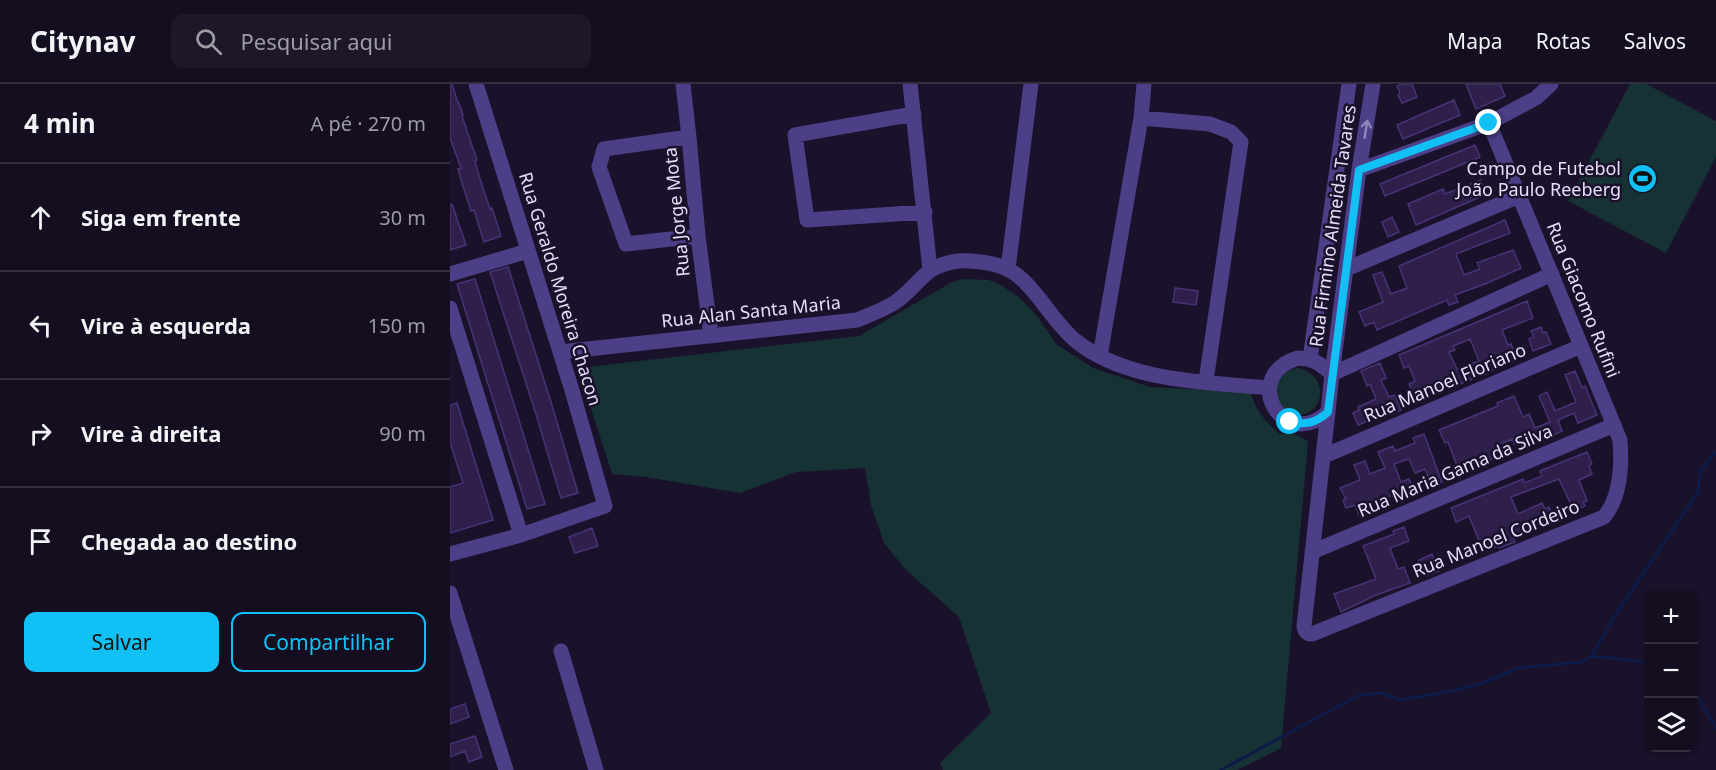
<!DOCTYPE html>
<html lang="pt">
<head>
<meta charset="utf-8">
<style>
  body { margin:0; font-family:"Noto Sans",sans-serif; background:#1d1729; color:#f1f3f6 }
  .controls { position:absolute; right:18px; bottom:18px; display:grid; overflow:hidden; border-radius:12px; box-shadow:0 2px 4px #0004 }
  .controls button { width:54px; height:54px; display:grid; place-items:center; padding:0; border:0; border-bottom:2px solid #332e3e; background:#140e20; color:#f1f3f6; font:30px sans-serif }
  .stop { position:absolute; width:18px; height:18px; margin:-14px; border:4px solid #11c1f6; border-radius:50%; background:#fff }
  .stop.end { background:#11c1f6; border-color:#fff; box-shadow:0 2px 6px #0008 }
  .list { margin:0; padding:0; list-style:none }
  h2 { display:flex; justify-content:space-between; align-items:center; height:78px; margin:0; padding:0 24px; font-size:26px }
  h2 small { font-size:20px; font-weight:400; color:#9d9ca5 }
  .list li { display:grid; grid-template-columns:39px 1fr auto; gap:18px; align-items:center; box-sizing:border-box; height:108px; padding:0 24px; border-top:2px solid #332e3e }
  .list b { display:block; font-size:22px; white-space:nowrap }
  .list em { font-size:20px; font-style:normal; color:#9d9ca5 }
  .actions { display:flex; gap:12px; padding:18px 24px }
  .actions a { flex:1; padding:14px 0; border:2px solid #11c1f6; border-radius:12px; text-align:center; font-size:21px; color:#11c1f6 }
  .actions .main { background:#11c1f6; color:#111 }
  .icon { flex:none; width:33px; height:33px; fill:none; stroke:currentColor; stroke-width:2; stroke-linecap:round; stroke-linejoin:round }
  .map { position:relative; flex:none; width:1266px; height:686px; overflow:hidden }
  header { display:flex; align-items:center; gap:36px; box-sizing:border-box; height:84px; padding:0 30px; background:#140e20; border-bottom:2px solid #332e3e }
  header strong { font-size:28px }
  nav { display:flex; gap:33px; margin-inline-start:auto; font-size:21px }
  .search { width:420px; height:54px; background:#1d1729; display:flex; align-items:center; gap:15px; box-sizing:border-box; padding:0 21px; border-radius:12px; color:#9d9ca5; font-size:22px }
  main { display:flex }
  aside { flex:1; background:#140e20 }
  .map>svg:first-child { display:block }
</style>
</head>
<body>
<header>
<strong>Citynav</strong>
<div class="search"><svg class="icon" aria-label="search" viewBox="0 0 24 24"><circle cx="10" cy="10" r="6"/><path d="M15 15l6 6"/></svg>Pesquisar aqui</div>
<nav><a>Mapa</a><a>Rotas</a><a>Salvos</a></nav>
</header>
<main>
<aside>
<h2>4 min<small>A pé · 270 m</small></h2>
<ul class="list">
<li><svg class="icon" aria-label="ahead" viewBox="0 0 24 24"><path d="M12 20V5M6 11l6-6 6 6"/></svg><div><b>Siga em frente</b></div><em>30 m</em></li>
<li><svg class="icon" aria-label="left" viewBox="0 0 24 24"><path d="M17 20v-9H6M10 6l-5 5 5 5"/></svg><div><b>Vire à esquerda</b></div><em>150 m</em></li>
<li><svg class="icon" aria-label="right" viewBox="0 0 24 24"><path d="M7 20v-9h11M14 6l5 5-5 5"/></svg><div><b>Vire à direita</b></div><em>90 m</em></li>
<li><svg class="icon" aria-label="arrive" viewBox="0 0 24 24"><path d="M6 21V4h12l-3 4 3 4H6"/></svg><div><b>Chegada ao destino</b></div></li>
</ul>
<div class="actions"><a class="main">Salvar</a><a>Compartilhar</a></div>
</aside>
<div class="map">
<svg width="1266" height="686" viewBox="0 0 1266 686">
  <rect width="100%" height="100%" fill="#1a122b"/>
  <path fill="#163235" d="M1180,0H1196L1266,37V73L1216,169L1118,117Z
    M513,195L539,196L551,201L570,214L587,232L607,261L643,284L700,303L800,308C807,328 814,336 830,350C843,350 848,349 858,358L831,664L787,686H493L490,679L541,629L509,533L456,486L434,459L421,421L415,384L346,388L290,409L196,393L162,390L128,284L409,252L502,198Z
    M848,284C886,293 870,341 840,329C838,329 833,326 832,325C828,320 827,309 825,302C832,292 835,286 848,284Z"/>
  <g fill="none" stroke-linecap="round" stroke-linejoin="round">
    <path stroke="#0d1b49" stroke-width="3" d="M1142,571L1166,530L1248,408L1250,388L1266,367
      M1244,607L1266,644
      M771,686L909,611L932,609L949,616L1002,607L1033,599L1068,584L1131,578L1142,572L1198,578"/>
  </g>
  <path fill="#2e1f4b" stroke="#493276" stroke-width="1.5" fill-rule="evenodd" d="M0,0H2L8,19H9L13,31L12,32L27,76L25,77L29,92L40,125L42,124L51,152L34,158L24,126L21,127L12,99L8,85L11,84L0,54Z
    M952,0H962L967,13L952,19L948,11L950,10L947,2Z
    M1016,0H1050L1055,12L1026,25Z
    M1004,16L1010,31L953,55L947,41Z
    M1025,61L1030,73L935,112L930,100Z
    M1031,96L1037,110L966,141L958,120L993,105L995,110Z
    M2,120L16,161L0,166V121Z
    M942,133L949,148L938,153L932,138Z
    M1055,136L1060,149L1006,170L1014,191L1030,185L1027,179L1063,166L1071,184L1035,200L1005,211L1008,218L999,221L997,216L927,246L924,238L915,242L909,228L933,218L923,191L932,188L941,210L957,204L949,182Z
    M58,183L101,318L128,409L111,414L85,327L40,188Z
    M25,195L95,420L77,425L7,200Z
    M725,204L748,207L746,221L723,218Z
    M1077,217L1083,234L1052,246L1058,261L1061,260L1067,276L998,305L996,302L978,309L979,313L970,317L966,309L963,310L959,300L965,297L959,282L954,284L949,271ZM1020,255L1029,277L1007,285L999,268L1005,266L1003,262Z
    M1091,243L1093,249L1096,248L1101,260L1083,267L1079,255L1084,253L1081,247Z
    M930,279L936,294L931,296L939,313L945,311L951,326L940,330L937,322L918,330L920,336L908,341L903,329L909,326L908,323L926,315L920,300L917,302L911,287Z
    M1125,287L1132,304L1135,302L1147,331L1128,339L1124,329L1108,336L1112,347L1070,366L1068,359L1064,360L1063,355L1047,361L1051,371L1040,376L1039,373L1020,380L1021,382L1009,387L998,358L995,359L989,346L1048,322L1047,319L1064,312L1073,333L1079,330L1085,344L1100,338L1089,312L1097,308L1105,327L1126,318L1115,291Z
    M7,319L43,436L0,449V403L13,399L0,358V321Z
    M974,350L992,398L982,402L975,385L965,389L959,375L944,380L951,398L959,395L965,409L952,415L950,408L933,415L935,421L909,431L905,421L896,424L893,416L896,415L890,404L910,396L904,381L915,377L920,390L935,384L928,368L943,362L945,367L965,359L963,354Z
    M1137,368L1142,380L1139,382L1142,390L1129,396L1137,417L1133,418L1135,422L1124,427L1109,395L1061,413L1068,430L1092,419L1095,425L1099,423L1104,434L1063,453L1065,458L1049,464L1048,462L1037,466L1033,458L1030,459L1019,432L1006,438L1001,424L1073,395L1074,399L1092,392L1090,387Z
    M954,443L959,457L940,464L948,485L954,483L960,499L926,511L891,528L884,510L926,495L913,462L944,450L943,447Z
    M142,444L148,462L125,469L119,453Z
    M982,470L989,487L976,492L969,476Z
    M15,620L19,633L0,640V625Z
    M25,652L32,673L19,678L15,667L0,673V660Z"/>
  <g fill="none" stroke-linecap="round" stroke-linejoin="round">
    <path stroke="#4c3f88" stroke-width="15" d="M233,0L239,53L248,152L261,252
      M460,0L480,186
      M464,30L345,51L357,136L475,128
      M691,34L760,40L781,48L791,58L756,297
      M239,53L154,65L149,83L176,160L248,152
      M909,86L1039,39L1086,14L1101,0
      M558,185L581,0
      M896,185L1069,112
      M0,190L78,167
      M0,224L71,451
      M110,268L407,236C419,231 433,226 444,219C470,202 471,182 508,177C515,176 523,177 531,178C539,179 549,181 557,185C583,197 602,238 626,257C677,298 756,298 819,304
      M650,272L691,34L694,0
      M848,274C865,275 869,279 882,290L878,328C833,369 789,292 848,274Z
      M860,275L899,0
      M882,290L909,86L923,0
      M882,290L1102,190
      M878,328L854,542C855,548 857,550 862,550L1154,433C1171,412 1172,381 1170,356L1039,39
      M874,372L1131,262
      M862,468L1164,341
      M0,470L71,451L155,422L121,303L26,0
      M0,509L56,686
      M111,567L146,686"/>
  </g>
  <defs><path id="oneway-shaft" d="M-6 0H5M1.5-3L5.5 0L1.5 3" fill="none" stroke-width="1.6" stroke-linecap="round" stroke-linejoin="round" transform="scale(1.5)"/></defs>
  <use stroke="#9187bd" href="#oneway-shaft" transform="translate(916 45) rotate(-81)"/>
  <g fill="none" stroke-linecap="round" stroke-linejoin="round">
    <path stroke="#11c1f6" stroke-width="8" d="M840,338C856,341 866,339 878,328L909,86L1039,39"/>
  </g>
  <defs>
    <symbol id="stadium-disc" viewBox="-11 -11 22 22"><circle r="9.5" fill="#11c1f6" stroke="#1a122b"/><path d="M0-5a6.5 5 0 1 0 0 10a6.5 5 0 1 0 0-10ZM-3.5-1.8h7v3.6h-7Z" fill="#111"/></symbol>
  </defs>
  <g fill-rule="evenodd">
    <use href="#stadium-disc" x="1176" y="78" width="33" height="33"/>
  </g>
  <g text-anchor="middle" stroke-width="5" stroke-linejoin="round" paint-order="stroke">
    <g font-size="18" fill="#e6defe" stroke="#1a122b" text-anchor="end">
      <text x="1171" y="91">Campo de Futebol<tspan x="1171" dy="21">João Paulo Reeberg</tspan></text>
    </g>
    <g font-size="18" fill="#e6defe" stroke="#1a122b">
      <text transform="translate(227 128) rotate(-96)" y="6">Rua Jorge Mota</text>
      <text transform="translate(883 142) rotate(-82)" y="6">Rua Firmino Almeida Tavares</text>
      <text transform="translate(110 205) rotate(73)" y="6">Rua Geraldo Moreira Chacon</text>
      <text transform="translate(1133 216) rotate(68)" y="6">Rua Giacomo Rufini</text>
      <text transform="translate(301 228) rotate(-6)" y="6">Rua Alan Santa Maria</text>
      <text transform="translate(995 299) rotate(-23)" y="6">Rua Manoel Floriano</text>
      <text transform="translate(1005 387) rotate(-23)" y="6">Rua Maria Gama da Silva</text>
      <text transform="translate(1046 455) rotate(-22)" y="6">Rua Manoel Cordeiro</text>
    </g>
  </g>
</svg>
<div class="controls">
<button>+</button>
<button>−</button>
<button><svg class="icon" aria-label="layers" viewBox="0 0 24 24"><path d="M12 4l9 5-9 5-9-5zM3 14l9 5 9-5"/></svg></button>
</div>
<div class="stop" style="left:840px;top:338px"></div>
<div class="stop end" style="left:1039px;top:39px"></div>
</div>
</main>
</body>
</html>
